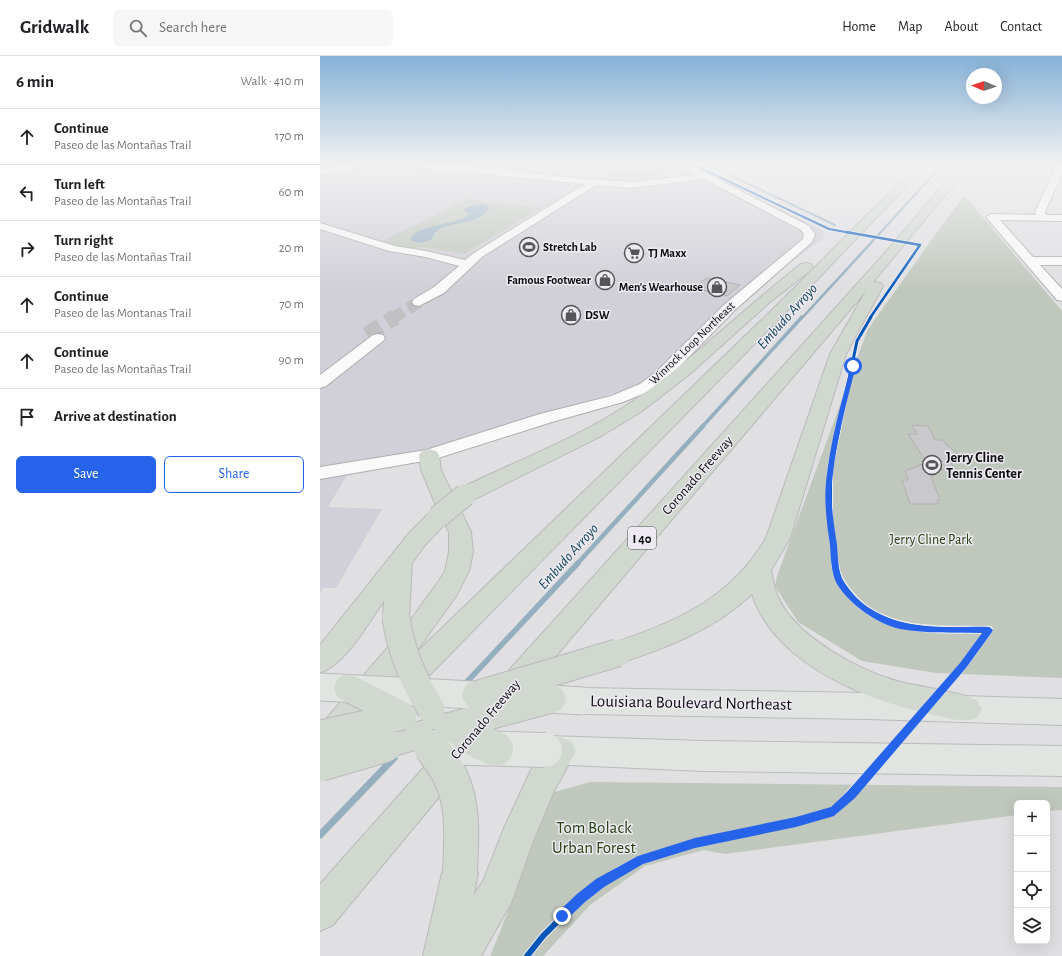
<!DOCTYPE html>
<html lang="en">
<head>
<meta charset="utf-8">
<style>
  body { margin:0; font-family:"Alegreya Sans",sans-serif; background:#f6f6f6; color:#202124 }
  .controls { position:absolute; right:12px; bottom:12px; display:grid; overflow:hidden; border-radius:6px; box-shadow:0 4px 16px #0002 }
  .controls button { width:36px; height:36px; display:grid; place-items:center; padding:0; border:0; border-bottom:1px solid #e0e0e0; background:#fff; color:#202124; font:20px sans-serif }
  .compass { position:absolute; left:646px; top:12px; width:36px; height:36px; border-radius:50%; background:#fff; box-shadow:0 4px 16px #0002; rotate:272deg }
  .stop { position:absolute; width:12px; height:12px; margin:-9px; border:3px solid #2563eb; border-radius:50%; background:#fff }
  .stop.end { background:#2563eb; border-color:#fff; box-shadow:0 1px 4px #0008 }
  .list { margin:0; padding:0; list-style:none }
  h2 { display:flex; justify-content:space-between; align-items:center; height:52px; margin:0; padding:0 16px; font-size:17px }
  h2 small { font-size:13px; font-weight:400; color:#757577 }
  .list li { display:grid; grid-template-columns:26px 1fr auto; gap:12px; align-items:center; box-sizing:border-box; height:56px; padding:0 16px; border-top:1px solid #e0e0e0 }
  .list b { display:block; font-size:15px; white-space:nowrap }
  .list p { margin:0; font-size:13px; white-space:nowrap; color:#757577 }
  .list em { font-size:13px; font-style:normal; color:#757577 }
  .actions { display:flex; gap:8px; padding:12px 16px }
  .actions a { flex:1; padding:9px 0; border:1px solid #2563eb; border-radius:6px; text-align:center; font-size:14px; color:#2563eb }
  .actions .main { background:#2563eb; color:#fff }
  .icon { flex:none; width:22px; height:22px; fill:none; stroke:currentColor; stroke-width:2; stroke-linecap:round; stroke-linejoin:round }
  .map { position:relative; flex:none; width:742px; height:900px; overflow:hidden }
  header { display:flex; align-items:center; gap:24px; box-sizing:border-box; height:56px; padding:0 20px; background:#fff; border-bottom:1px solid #e0e0e0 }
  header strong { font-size:19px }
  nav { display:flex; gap:22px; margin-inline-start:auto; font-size:14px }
  .search { width:280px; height:36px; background:#f6f6f6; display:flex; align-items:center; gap:10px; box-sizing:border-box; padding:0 14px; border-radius:6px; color:#757577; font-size:15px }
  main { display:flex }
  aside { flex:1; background:#fff }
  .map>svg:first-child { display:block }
</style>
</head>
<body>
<header>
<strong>Gridwalk</strong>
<div class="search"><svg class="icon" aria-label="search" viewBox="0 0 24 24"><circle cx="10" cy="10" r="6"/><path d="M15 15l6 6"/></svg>Search here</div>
<nav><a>Home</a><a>Map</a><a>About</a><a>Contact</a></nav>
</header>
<main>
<aside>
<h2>6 min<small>Walk · 410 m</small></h2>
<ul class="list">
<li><svg class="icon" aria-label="ahead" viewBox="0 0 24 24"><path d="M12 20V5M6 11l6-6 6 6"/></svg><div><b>Continue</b><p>Paseo de las Montañas Trail</p></div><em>170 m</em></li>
<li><svg class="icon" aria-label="left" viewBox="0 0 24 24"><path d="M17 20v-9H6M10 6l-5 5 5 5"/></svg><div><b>Turn left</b><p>Paseo de las Montañas Trail</p></div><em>60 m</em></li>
<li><svg class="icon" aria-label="right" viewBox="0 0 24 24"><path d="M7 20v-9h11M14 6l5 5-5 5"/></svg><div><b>Turn right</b><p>Paseo de las Montañas Trail</p></div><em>20 m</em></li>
<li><svg class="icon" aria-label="ahead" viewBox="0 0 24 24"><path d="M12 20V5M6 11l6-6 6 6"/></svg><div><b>Continue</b><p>Paseo de las Montanas Trail</p></div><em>70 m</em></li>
<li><svg class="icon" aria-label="ahead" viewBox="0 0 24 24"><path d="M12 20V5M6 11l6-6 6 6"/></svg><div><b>Continue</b><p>Paseo de las Montañas Trail</p></div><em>90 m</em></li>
<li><svg class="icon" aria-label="arrive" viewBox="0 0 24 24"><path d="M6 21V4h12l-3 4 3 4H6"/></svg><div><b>Arrive at destination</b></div></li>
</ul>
<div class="actions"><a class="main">Save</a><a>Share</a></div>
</aside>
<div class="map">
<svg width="742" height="900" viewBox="0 0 742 900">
  <rect width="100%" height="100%" fill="#e0dfe2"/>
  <path fill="#d1cfd7" d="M0,109H371L503,174L504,182L411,250L329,324L307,333L121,390L66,401L36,404L8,451L62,453L16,532H3L0,537Z"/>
  <path fill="#c0c7bd" d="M644,139L742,255V622L616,617L542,605L478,566L455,530L457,520L548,273Z
    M147,143L221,152L144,198L102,191C90,196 74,189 63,185Z
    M270,726L742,731V754L727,755V747H697V759L405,798L384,794L325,810L270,849L223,900H170L182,871L231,737Z"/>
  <path fill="#96afbf" d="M161,148L167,149L170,152C167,155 162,160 158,162C144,170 117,165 112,183C104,187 98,188 91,184C93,168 137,170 149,158L144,154L145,152Z"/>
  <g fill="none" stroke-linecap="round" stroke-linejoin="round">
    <path stroke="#96afbf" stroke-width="2" d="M389,109L515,169
      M560,177L622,109"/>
    <path stroke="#96afbf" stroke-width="2.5" d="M482,262L561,176"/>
    <path stroke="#96afbf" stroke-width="3.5" d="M382,371L482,261"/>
    <path stroke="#96afbf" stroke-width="4.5" d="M257,508L383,370"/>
    <path stroke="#96afbf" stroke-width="5.5" d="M144,629L258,507"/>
    <path stroke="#96afbf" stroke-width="7" d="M0,779L74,702"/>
  </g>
  <path fill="#c9c8ca" stroke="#b1b0b2" d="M302,109H342L334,122L294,120Z
    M387,222L420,229L407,240L373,232Z
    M592,369L608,370L615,384H622L647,407L631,406L634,414L621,413L611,421L620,444H617L618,448H590L582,424H588L585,415L603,408L609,410L588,378H597Z"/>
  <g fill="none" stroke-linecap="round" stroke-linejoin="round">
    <path stroke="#c0bfc2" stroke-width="12" stroke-dasharray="12 6" stroke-linecap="butt" d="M73,262L99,246"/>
    <path stroke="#c0bfc2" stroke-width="16" stroke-dasharray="16 8" stroke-linecap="butt" d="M47,279L75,261"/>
    <defs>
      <path id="minor" d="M23,109H40L36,112L0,119V113Z
        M98,109H145L243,121L311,126L376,119L360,109H370L489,170L495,178L492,186L416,253L348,322L332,334L303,346L232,366L115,403L0,423V411L106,394L220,358L291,340L320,328L336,316L406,247L483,183L484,178L481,174L384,123L311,132L276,129L162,201L124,237L99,250L94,249L92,246L94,243L114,231L139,210L106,201L69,195L0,173V167L75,190L106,195L145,204L154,197L265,128L102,112Z
        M737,109H742V117L725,156L726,159H742V165L680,164L713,201H742V209H720L742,233V245L737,244L666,161L671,158L716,159L715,156Z
        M58,278L63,279L65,282L63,285L6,330L0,332V319L53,279Z"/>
      <path id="major" d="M263,632L547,637L742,643V669L547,663L263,658L253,654L248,645L253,636Z
        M227,680L383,685L742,690V720L383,715L227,708L216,704L211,694L216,684Z"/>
      <path id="highway" d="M597,109H607L464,258L92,637L82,640L72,637L69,630L21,691L10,695L0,691V670L87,569L118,526L125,515L129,496V476L125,468L105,489L92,507L89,562L85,569L76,572L67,569L63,562L64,545C48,567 26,608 0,617V589L89,477L110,456L118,454L101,414L99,399L102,395L109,393L116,395L119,399L121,414L151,476L153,496L149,515L136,540L94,599L454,252Z
        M640,109H650L553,226L561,227L563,230L526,298L470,482L451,514C453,523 454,532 458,541C475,580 538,614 577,625C604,632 632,634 657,644L662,653L657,662C642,668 626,661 610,658C545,644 454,607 432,538C394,574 346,592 297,608L287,605L283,597L287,589C353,567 409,545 446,482L510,298L546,235L202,640L192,643L182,640L178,631L182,622L573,188Z
        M486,207L491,208L493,211L491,214L450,246L371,317L321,356L281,380L153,444L145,446L137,444L134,439L137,434C195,405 257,383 310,347C371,306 423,253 481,208Z
        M127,657L138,661L142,671L138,681L65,703L54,699L50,689L54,679Z
        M240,681L251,685L256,695L234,735L213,785L191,847L161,900H103L122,817L127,804L140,799L153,804L158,817L154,839L164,823L184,772L211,714L229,685Z
        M132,687L143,692L148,702L143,712L13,869L0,875V828L121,692Z"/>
    </defs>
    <use href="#minor" stroke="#aeaeaf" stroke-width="2"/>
    <use href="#major" stroke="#bababb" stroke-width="2"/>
    <use href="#highway" stroke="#bababb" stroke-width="2"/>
    <use href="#minor" fill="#fafafb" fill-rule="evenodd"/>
    <use href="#major" fill="#e1e5e1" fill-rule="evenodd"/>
    <use href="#highway" fill="#d1d8d0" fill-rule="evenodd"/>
    <defs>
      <path id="major-bridge-far1" d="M0,631L172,640
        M214,642L263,645"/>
      <path id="major-bridge" d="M111,691L225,694"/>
      <path id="highway-bridge-far2" d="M118,461L145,439"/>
      <path id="highway-bridge-far1" d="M76,562C81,596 93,624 111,653
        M28,632L83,660
        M156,639L297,597
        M128,671L232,643
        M128,671L150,681
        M0,678L83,660"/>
      <path id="highway-bridge" d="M148,680L176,693
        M111,691C118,701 126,711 131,722C145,752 141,785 140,817
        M0,708L65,689"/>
    </defs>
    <use href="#major-bridge-far1" stroke="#bababb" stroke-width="29" stroke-linecap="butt"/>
    <use href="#major-bridge" stroke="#bababb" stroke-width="36" stroke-linecap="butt"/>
    <use href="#highway-bridge-far2" stroke="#bababb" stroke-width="24" stroke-linecap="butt"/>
    <use href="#highway-bridge-far1" stroke="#bababb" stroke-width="29" stroke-linecap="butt"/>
    <use href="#highway-bridge" stroke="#bababb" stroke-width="36" stroke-linecap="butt"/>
    <use href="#major-bridge-far1" stroke="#e1e5e1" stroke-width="27"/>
    <use href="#major-bridge" stroke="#e1e5e1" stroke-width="34"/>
    <use href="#highway-bridge-far2" stroke="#d1d8d0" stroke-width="22"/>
    <use href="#highway-bridge-far1" stroke="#d1d8d0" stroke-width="27"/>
    <use href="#highway-bridge" stroke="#d1d8d0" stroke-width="34"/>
    <defs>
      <path id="cycleway-far5" d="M374,109L509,173L531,177"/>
      <path id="cycleway-far4" d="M526,176L600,189L550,262"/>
      <path id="cycleway-far3" d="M519,371L537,285L551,261"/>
      <path id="cycleway-far2" d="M515,508L510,464V413L519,370"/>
      <path id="cycleway-far1" d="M515,507C516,519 521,527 529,537C562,579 621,573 669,574
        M581,681L643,610L669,574"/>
      <path id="cycleway" d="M207,900L223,880L261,842L300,814L321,804L375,787L476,766L514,755L582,680"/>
    </defs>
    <use href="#cycleway-far5" stroke="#edebf1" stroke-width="3"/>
    <use href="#cycleway-far4" stroke="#edebf1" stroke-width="4"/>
    <use href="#cycleway-far3" stroke="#edebf1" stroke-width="5"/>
    <use href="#cycleway-far2" stroke="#edebf1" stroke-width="6"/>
    <use href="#cycleway-far1" stroke="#edebf1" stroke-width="8"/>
    <use href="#cycleway" stroke="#edebf1" stroke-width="8"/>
    <use href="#cycleway-far5" stroke="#0057b8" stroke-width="2"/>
    <use href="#cycleway-far4" stroke="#0057b8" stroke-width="2.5"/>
    <use href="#cycleway-far3" stroke="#0057b8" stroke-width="3"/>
    <use href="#cycleway-far2" stroke="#0057b8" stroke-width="4"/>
    <use href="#cycleway-far1" stroke="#0057b8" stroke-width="5"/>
    <use href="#cycleway" stroke="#0057b8" stroke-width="6"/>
  </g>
  <linearGradient id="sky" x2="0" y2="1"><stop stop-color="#87b2d8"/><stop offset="0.46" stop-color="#f1f1f2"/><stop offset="1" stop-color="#f1f1f2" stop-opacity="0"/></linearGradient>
  <rect width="742" height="235" fill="url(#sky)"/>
  <path fill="#2563eb" d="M533,308L536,310C526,348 516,386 512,426C510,446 514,469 517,489C518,501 518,515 523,525C534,546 559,560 581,566C608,574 641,570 669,571L673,574L672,576L646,612L535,742L514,760L476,771L375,792L323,808L284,831L265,846L246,864L242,865L238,864L237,860L238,856L257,838L276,823L318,800L375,782L476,761L511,751L528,735L640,607L662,577C635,576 607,578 580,573C556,567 530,549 517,528C511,517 511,502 510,489C507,469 504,447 506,426C510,386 521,348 531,310Z"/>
  <defs>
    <symbol id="stadium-ring" viewBox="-11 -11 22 22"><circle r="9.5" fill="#edebf1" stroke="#565558" stroke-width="1.5"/><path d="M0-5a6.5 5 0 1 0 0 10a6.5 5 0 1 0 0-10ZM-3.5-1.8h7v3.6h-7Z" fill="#565558"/></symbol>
    <symbol id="supermarket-ring" viewBox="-11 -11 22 22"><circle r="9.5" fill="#edebf1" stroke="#565558" stroke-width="1.5"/><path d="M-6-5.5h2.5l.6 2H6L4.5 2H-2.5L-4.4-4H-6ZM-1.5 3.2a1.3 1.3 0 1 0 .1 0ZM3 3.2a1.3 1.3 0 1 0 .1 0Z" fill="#565558"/></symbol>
    <symbol id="shop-ring" viewBox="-11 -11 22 22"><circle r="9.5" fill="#edebf1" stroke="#565558" stroke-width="1.5"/><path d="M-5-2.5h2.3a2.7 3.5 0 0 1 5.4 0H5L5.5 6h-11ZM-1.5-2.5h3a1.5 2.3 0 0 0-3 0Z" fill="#565558"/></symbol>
  </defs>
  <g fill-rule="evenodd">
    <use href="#stadium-ring" x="198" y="180" width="22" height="22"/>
    <use href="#supermarket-ring" x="303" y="186" width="22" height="22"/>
    <use href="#shop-ring" x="274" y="213" width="22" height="22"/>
    <use href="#shop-ring" x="386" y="220" width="22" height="22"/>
    <use href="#shop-ring" x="240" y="248" width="22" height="22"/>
    <use href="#stadium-ring" x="601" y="398" width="22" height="22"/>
  </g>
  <g text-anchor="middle" stroke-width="3" stroke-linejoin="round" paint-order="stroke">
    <g font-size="12" font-weight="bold" fill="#0c0b0d" stroke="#edebf1" text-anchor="start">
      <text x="223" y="195">Stretch Lab</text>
      <text x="328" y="201">TJ Maxx</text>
      <text x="271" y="228" text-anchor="end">Famous Footwear</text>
      <text x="383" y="235" text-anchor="end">Men's Wearhouse</text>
      <text x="265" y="263">DSW</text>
    </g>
    <g font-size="12" fill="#0c0b0d" stroke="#edebf1">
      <text transform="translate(372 287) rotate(-44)" y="4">Winrock Loop Northeast</text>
    </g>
    <rect fill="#edebf1" stroke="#504e51" stroke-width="1" x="308" y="471" width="28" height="22" rx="3"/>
    <g font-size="13" font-weight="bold" fill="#0c0b0d">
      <text x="322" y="487">I 40</text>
    </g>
    <g font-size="14" font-weight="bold" fill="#0c0b0d" stroke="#edebf1" text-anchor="start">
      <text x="626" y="406">Jerry Cline<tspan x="626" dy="16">Tennis Center</tspan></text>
    </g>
    <g font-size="14" fill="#0c0b0d" stroke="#edebf1">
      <text transform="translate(377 419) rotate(-49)" y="5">Coronado Freeway</text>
      <text transform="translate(165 663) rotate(-50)" y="5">Coronado Freeway</text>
    </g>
    <g font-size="14" fill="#274110" stroke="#edebf1">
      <text x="611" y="488">Jerry Cline Park</text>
    </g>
    <g font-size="15" font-style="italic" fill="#12435a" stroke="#edebf1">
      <text transform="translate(467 260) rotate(-48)" y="5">Embudo Arroyo</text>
      <text transform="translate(248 500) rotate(-48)" y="5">Embudo Arroyo</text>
    </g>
    <g font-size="17" fill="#0c0b0d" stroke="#edebf1">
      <text transform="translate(371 646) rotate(1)" y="6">Louisiana Boulevard Northeast</text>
    </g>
    <g font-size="17" fill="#274110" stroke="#edebf1">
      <text x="274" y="777">Tom Bolack<tspan x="274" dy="20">Urban Forest</tspan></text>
    </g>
  </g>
</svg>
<div class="controls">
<button>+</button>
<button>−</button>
<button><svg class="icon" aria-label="locate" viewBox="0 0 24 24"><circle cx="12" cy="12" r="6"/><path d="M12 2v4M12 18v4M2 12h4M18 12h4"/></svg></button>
<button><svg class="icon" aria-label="layers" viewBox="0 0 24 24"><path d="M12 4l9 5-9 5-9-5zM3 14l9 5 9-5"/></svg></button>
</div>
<svg class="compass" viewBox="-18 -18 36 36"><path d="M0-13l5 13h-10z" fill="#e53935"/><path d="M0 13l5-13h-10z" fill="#757577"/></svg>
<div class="stop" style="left:533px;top:310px"></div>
<div class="stop end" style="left:242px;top:860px"></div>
</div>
</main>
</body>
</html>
